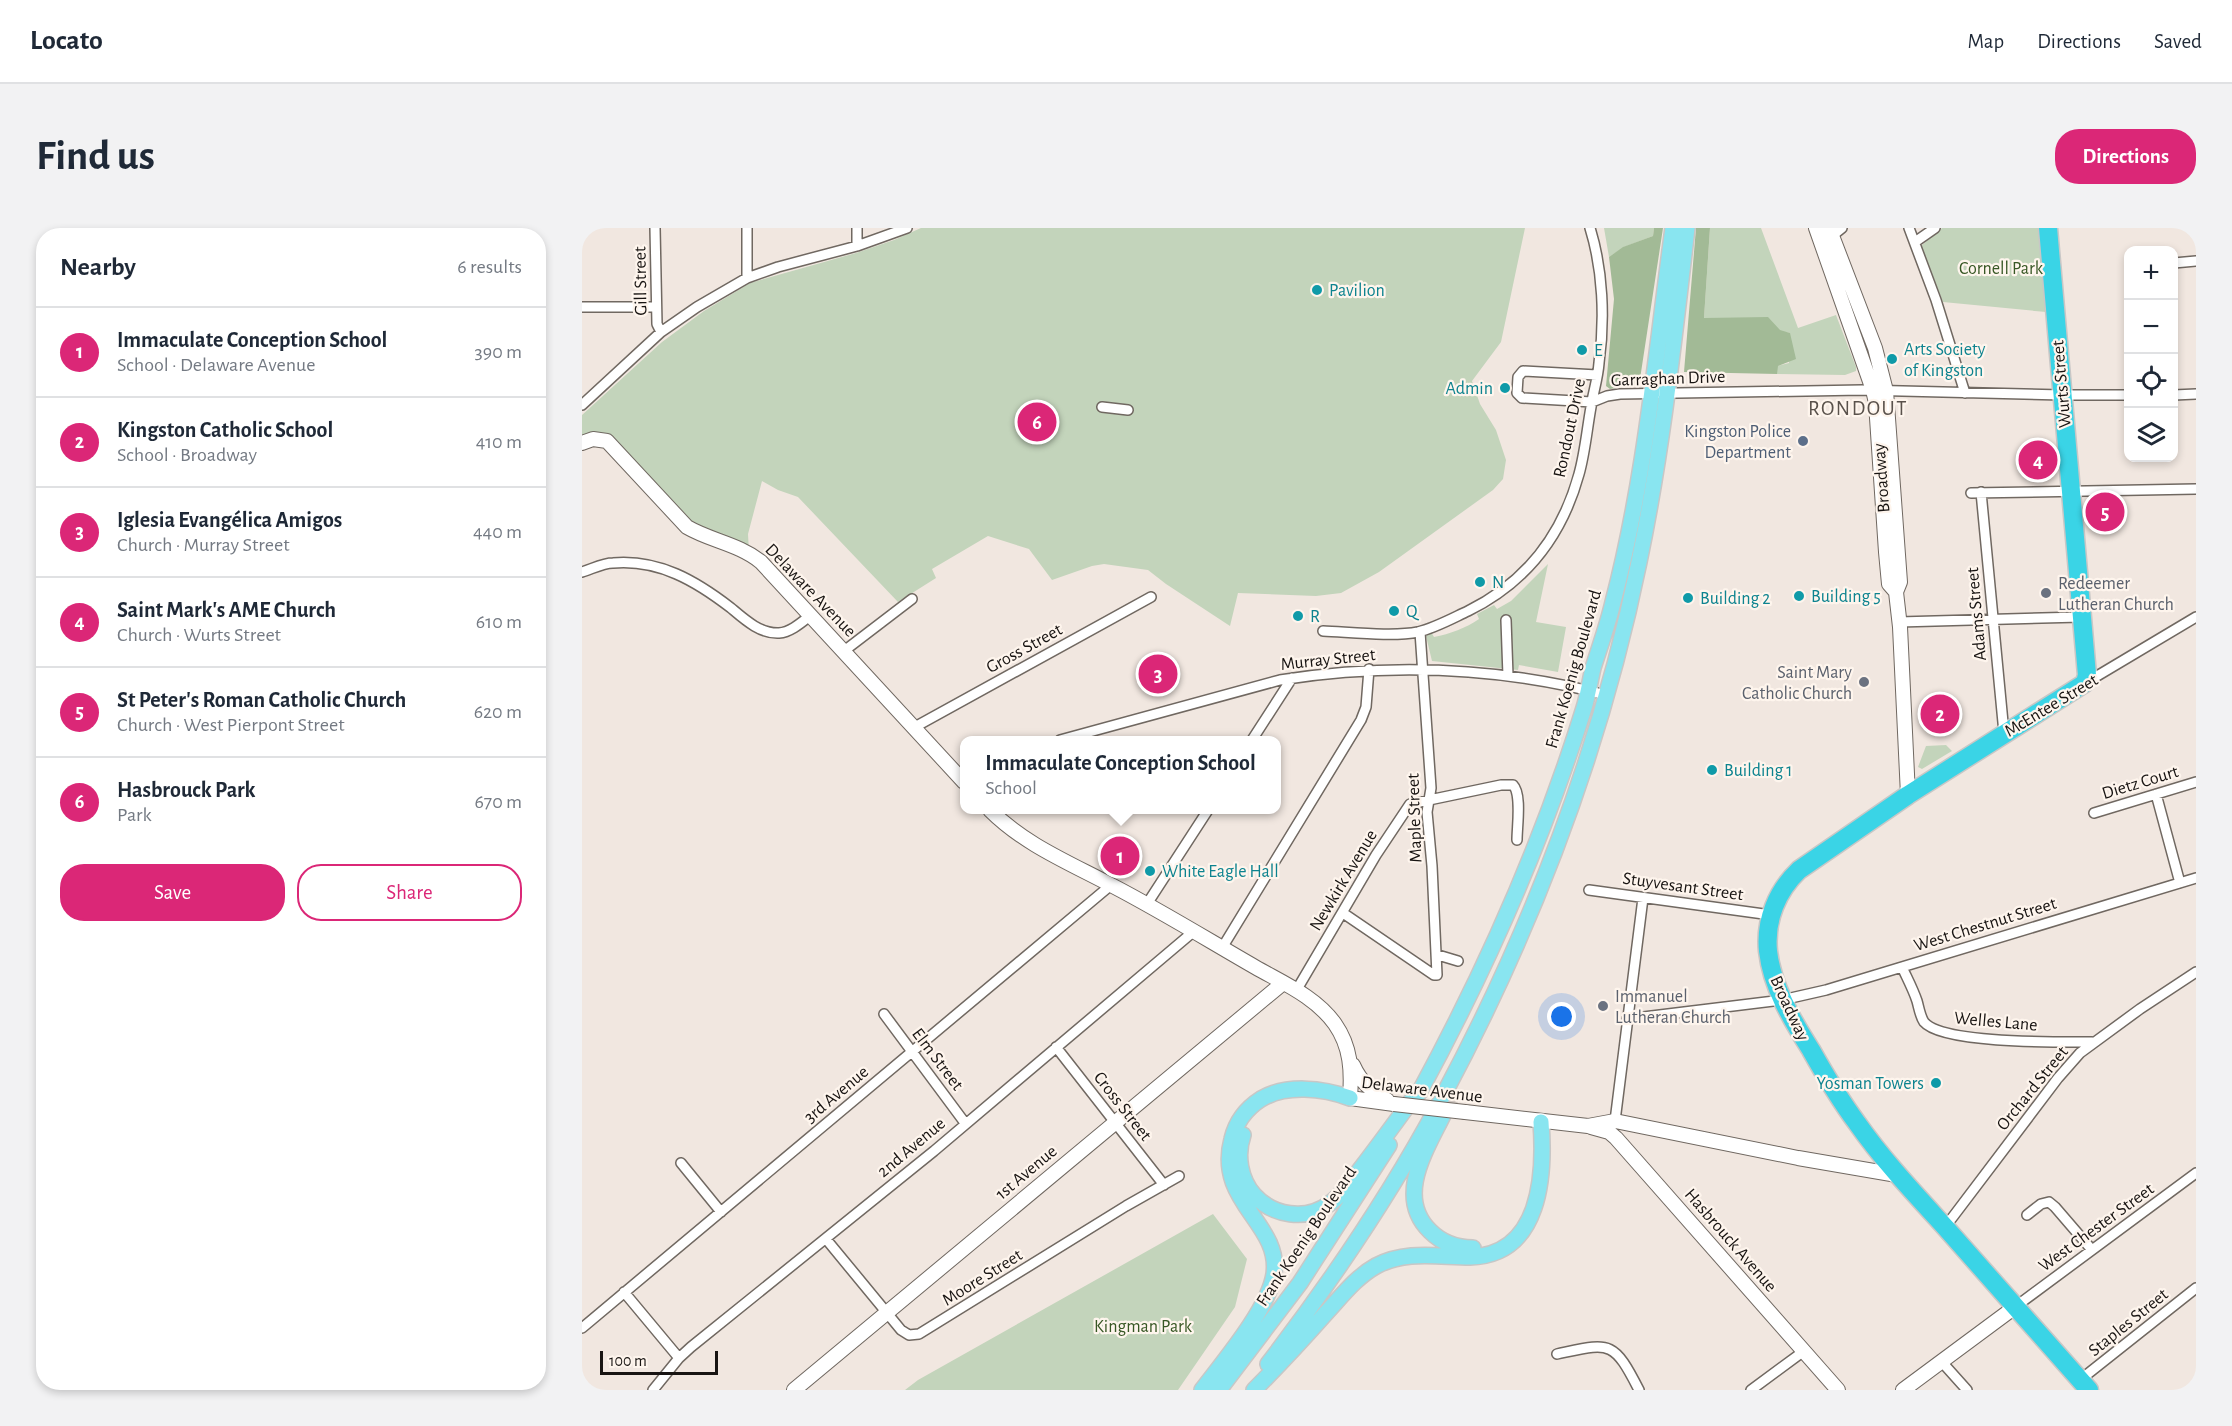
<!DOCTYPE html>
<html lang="en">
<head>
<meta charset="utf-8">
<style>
  body { margin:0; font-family:"Alegreya Sans",sans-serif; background:#f2f2f3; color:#1f2937 }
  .controls { position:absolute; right:18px; top:18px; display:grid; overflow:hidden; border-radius:12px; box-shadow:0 3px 9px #0003 }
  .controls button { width:54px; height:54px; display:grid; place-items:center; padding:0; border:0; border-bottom:2px solid #e0e1e3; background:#fff; color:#1f2937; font:30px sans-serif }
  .scale { position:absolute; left:18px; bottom:15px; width:118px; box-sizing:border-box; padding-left:6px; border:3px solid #181412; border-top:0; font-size:16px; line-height:21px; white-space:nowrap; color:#181412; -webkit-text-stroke:4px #fef5ed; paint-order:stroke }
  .you { position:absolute; left:980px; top:789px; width:21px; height:21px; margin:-15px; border:4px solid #fff; border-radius:50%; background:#1a73e8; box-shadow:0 0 0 9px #1a73e833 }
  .badge { display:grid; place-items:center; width:39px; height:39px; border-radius:50%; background:#db2777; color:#fff; font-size:20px; font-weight:700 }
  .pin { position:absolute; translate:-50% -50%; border:3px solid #fff; box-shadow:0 2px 6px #0006 }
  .popup { position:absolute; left:378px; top:508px; width:321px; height:78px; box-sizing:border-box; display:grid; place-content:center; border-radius:12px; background:#fff; filter:drop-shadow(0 2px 4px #0005); font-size:20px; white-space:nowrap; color:#747a83 }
  .popup b { font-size:22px; color:#1f2937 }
  .popup::after { content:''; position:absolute; left:50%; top:100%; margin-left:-12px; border:12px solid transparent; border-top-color:#fff }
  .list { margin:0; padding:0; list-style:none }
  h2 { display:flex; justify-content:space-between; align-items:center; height:78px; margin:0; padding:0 24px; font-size:26px }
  h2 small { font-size:20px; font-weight:400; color:#747a83 }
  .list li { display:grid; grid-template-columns:39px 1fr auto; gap:18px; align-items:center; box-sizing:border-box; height:90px; padding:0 24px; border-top:2px solid #e0e1e3 }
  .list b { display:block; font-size:22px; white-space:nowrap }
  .list p { margin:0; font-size:20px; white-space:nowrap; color:#747a83 }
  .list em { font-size:20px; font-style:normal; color:#747a83 }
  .actions { display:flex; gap:12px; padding:18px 24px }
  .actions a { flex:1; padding:14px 0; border:2px solid #db2777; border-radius:24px; text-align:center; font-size:21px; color:#db2777 }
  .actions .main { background:#db2777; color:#fff }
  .icon { flex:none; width:33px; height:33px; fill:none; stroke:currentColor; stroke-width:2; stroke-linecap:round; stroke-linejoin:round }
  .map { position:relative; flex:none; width:1614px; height:1162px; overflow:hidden; border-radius:24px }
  header { display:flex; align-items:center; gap:36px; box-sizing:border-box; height:84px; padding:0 30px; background:#fff; border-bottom:2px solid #e0e1e3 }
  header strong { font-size:28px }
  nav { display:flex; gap:33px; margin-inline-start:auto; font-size:21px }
  .intro { display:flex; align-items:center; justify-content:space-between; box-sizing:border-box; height:144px; padding:0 36px }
  h1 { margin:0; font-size:42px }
  .button { padding:15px 27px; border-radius:24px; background:#db2777; color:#fff; font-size:21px; font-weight:700 }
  main { display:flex; gap:36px; padding:0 36px }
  aside { flex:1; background:#fff; border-radius:24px; box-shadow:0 3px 9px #0003 }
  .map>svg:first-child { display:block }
</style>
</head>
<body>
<header>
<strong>Locato</strong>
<nav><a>Map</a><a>Directions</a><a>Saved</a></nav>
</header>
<div class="intro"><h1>Find us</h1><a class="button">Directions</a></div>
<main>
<aside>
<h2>Nearby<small>6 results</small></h2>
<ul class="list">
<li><span class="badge">1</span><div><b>Immaculate Conception School</b><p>School · Delaware Avenue</p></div><em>390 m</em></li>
<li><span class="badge">2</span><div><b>Kingston Catholic School</b><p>School · Broadway</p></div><em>410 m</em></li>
<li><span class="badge">3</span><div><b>Iglesia Evangélica Amigos</b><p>Church · Murray Street</p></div><em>440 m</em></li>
<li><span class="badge">4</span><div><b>Saint Mark's AME Church</b><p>Church · Wurts Street</p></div><em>610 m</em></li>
<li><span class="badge">5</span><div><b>St Peter's Roman Catholic Church</b><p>Church · West Pierpont Street</p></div><em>620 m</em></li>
<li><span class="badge">6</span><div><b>Hasbrouck Park</b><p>Park</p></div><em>670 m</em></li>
</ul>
<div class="actions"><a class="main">Save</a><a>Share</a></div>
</aside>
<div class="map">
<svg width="1614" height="1162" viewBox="0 0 1614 1162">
  <rect width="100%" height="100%" fill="#f1e7e0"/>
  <path fill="#c3d4bb" d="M339,0H943L919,114L890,153L898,176L914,202L924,232L921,251L911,262L797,344L759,365L734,368L656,365L648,398L584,356L566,342L522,336L510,338L470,352L447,321L406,308L350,341L354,350L316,374L216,269L196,262L180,253L166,306L167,324L117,306L25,213L0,215V187L80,114L122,83L168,55L274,25L312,12Z
    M1022,0H1072L1071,8L1042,19L1027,29Z
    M1128,0H1179L1216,100L1254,87L1274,139V143L1263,147L1195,146V138L1207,135L1208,105L1122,90Z
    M1360,0H1461L1464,84L1361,74L1339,18Z
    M966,336L954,394L984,399L976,444L937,437L936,442L850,433L844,408L849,404L852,409C868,406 884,400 897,391L895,386L912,377L915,381L929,373Z
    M1364,517L1370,523L1340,541L1336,539L1344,518Z
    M631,986L665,1031L653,1079L596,1162H323L336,1152Z"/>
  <path fill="#a2ba96" d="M1072,0H1081L1058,151L1053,157L1028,161L1024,158L1032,71L1027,29L1041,19L1071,8Z
    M1114,0H1128L1122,90L1186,89L1198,102L1208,105L1214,131L1196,138L1195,146L1102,144Z"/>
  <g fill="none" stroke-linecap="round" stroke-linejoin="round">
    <path stroke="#d0c7c1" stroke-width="15" stroke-dasharray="15 8" stroke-linecap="butt" d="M866,877L870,869"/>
    <defs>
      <path id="street" d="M73,0L75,96L79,104
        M165,0V50
        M275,0V18
        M1327,0L1354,72L1383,165
        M1250,8L1260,0
        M1333,14L1353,0
        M1592,35L1614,33
        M0,79H74
        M1015,147L941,143L936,149L935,165L940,170L1010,174L1025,168L1038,166L1280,162L1480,167H1546
        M1592,167L1614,166
        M0,177L79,104L115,79L165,50L196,39L275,18L325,0
        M520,179L546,182
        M1399,264L1422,505
        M1389,265L1614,261
        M0,344C10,341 21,335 31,335C77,331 114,353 149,380C162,391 178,406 197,405C209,404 220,394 229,387
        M924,392L926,448
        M1317,394L1499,389
        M741,403C767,404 811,409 836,404C853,400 871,390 886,383C943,355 980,308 997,246C1003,225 1005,201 1009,179C1011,165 1016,150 1017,135C1023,91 1021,42 1008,0
        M262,423L330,371
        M1505,454L1614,389
        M331,500L569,369
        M478,512L698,452C807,435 917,439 1024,467
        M670,512L710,450
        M1574,566L1598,655
        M1512,585L1614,554
        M1007,662L1189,687
        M565,676L626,582
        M761,685L852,747H855L850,638L845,584L849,560L838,404
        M640,720L779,492L784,479L787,441
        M856,727L876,733
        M1320,739C1325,750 1331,761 1335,773C1337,780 1338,788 1342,794C1360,816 1480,814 1510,814
        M714,763L794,627L828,576L919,557H931C940,566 935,598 935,612
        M302,786L383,895
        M1045,791L1200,772L1244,762L1614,650
        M474,819L582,957
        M1033,893L1061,670
        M99,935L139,984
        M1445,987L1459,976L1467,974L1473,979L1510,1022
        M1362,998L1370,990L1476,850L1498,825L1558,781L1614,744
        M244,1011L319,1102L327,1107L337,1106L544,978L597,948
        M42,1064L97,1130
        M1433,1079L1614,945
        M0,1100L529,657
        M975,1126C1028,1115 1031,1111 1057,1162
        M1359,1133L1385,1162
        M1498,1152L1614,1060
        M71,1162L97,1130L109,1119L352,923L611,704
        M1169,1162L1222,1123"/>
      <path id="secondary" d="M1234,0L1291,162L1294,175L1304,324L1307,356L1314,364
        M1247,0L1293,120L1304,163L1318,354L1314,364L1318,399L1326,567
        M0,215L11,211L25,213L105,299C129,313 157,316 179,334L382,554
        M408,582C443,617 488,635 531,658C579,683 626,712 673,739C701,755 734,769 753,796C769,819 770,843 768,870L812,876
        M771,837C779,855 789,862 805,872
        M883,884L1006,898L1033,893L1216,930L1315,947
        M1009,899L1027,904L1034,910L1256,1162
        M212,1162L701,755
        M1321,1162L1433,1079"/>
      <path id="primary" d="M837,865C903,743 961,613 1002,480C1006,467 1008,453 1011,440C1018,418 1026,396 1031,374C1063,252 1074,125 1091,0
        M861,868C950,701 1019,520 1057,334C1080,224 1092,112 1105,0
        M861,887C844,922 813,969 848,1003C860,1015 874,1020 891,1020
        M661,907C654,927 658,951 672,967C691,988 724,993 747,976C760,967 770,952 780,939C797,917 813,895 829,873
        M686,1136C749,1054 808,967 857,876
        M620,1162C642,1133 687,1080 692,1046C699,995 633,974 650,911C654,894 665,880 679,871C704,856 741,860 768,870
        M637,1162L718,1055L807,917
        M672,1162C697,1137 721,1111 744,1085C759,1069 774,1049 794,1038C824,1022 856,1029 888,1029C959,1027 963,947 959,894"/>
      <path id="highway" d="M1466,0L1505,447L1503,455L1326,567L1217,642C1195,663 1183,692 1186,723C1190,759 1210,792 1229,822C1243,847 1258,872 1275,895C1301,932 1332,965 1363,999C1411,1053 1459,1108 1507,1162"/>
    </defs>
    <use href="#street" stroke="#706861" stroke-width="12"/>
    <use href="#secondary" stroke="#706861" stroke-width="16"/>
    <use href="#primary" stroke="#c8c7c6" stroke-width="18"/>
    <use href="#highway" stroke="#c8c7c6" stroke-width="21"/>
    <use href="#street" stroke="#fff" stroke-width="9"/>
    <use href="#secondary" stroke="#fff" stroke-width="14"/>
    <use href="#primary" stroke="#89e5f0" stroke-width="15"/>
    <use href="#highway" stroke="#3ad4e6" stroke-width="18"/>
    <defs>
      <path id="secondary-bridge" d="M812,876L883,884"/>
    </defs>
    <use href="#secondary-bridge" stroke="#706861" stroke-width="16" stroke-linecap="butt"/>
    <use href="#secondary-bridge" stroke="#fff" stroke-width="14"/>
  </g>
  <g fill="#0f9aa8" stroke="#fef5ed" stroke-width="2">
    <circle cx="735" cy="62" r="6"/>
    <circle cx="1000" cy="122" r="6"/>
    <circle cx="1310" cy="131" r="6"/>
    <circle cx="923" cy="160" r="6"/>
    <circle cx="898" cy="354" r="6"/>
    <circle cx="1217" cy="368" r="6"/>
    <circle cx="1106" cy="370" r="6"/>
    <circle cx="812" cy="383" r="6"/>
    <circle cx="716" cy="388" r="6"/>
    <circle cx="1130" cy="542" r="6"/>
    <circle cx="568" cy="643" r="6"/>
    <circle cx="1354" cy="855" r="6"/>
  </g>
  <circle fill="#5c6f8a" stroke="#fef5ed" stroke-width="2" cx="1221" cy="213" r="6"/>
  <g fill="#6b7280" stroke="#fef5ed" stroke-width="2">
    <circle cx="1464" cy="365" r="6"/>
    <circle cx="1282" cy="454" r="6"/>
    <circle cx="1021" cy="778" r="6"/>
  </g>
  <g text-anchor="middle" stroke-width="4.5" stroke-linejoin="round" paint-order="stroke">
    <g font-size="18" fill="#375724" stroke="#fef5ed">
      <text x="1419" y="46">Cornell Park</text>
      <text x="561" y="1104">Kingman Park</text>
    </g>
    <g font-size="18" fill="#181412" stroke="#fef5ed">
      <text transform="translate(58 53) rotate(-91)" y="6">Gill Street</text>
      <text transform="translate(1086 150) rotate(-2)" y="6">Garraghan Drive</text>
      <text transform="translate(1479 156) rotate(-95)" y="6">Wurts Street</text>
      <text transform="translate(987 200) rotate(-78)" y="6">Rondout Drive</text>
      <text transform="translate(1299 250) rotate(-94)" y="6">Broadway</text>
      <text transform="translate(229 362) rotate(46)" y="6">Delaware Avenue</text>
      <text transform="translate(1394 386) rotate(-95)" y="6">Adams Street</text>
      <text transform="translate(442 420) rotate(-29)" y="6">Gross Street</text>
      <text transform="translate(746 431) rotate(-6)" y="6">Murray Street</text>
      <text transform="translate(991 441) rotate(-74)" y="6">Frank Koenig Boulevard</text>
      <text transform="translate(1469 477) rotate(-31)" y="6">McEntee Street</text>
      <text transform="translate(1558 554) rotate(-17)" y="6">Dietz Court</text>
      <text transform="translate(832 590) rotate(-92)" y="6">Maple Street</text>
      <text transform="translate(761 652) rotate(-59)" y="6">Newkirk Avenue</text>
      <text transform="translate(1101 658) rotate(8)" y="6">Stuyvesant Street</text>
      <text transform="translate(1403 696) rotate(-17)" y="6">West Chestnut Street</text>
      <text transform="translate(1208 780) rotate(65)" y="6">Broadway</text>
      <text transform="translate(1414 793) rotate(5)" y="6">Welles Lane</text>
      <text transform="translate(356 831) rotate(53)" y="6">Elm Street</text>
      <text transform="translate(1450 860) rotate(-51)" y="6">Orchard Street</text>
      <text transform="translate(840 861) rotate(7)" y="6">Delaware Avenue</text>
      <text transform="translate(254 866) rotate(-40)" y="6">3rd Avenue</text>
      <text transform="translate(541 878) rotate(52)" y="6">Cross Street</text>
      <text transform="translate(329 919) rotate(-40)" y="6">2nd Avenue</text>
      <text transform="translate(444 944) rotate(-40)" y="6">1st Avenue</text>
      <text transform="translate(1514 999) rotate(-36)" y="6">West Chester Street</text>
      <text transform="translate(724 1008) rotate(-56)" y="6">Frank Koenig Boulevard</text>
      <text transform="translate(1149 1012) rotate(49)" y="6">Hasbrouck Avenue</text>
      <text transform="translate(400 1049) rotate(-32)" y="6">Moore Street</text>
      <text transform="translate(1546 1094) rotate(-39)" y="6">Staples Street</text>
    </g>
    <g font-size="18" fill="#0d838f" stroke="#fef5ed" text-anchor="start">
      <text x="747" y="68">Pavilion</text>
      <text x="1322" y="127">Arts Society<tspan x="1322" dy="21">of Kingston</tspan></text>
      <text x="1012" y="128">E</text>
      <text x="911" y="166" text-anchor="end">Admin</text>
      <text x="910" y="360">N</text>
      <text x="1229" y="374">Building 5</text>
      <text x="1118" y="376">Building 2</text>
      <text x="824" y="389">Q</text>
      <text x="728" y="394">R</text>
      <text x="1142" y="548">Building 1</text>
      <text x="580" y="649">White Eagle Hall</text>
      <text x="1342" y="861" text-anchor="end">Yosman Towers</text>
    </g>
    <g font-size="18" fill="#4e5e75" stroke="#fef5ed" text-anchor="end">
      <text x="1209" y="209">Kingston Police<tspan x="1209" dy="21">Department</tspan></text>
    </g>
    <g font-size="18" fill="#5b616d" stroke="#fef5ed" text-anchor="start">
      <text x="1476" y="361">Redeemer<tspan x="1476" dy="21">Lutheran Church</tspan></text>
      <text x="1270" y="450" text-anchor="end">Saint Mary<tspan x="1270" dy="21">Catholic Church</tspan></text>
      <text x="1033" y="774">Immanuel<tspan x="1033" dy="21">Lutheran Church</tspan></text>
    </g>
    <g font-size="21" letter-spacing="1.5" fill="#5a524c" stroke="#fef5ed">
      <text x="1276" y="187">RONDOUT</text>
    </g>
  </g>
</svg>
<div class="controls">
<button>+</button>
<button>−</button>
<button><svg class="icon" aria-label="locate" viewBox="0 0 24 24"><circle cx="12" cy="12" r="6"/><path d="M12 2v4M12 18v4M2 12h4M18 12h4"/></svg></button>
<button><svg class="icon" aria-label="layers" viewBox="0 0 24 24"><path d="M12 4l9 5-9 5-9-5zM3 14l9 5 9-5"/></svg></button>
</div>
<div class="scale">100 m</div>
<div class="you"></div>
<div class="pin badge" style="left:538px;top:628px">1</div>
<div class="popup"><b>Immaculate Conception School</b>School</div>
<div class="pin badge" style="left:1358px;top:486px">2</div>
<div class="pin badge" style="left:576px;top:446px">3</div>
<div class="pin badge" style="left:1456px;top:232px">4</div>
<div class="pin badge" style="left:1523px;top:284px">5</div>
<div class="pin badge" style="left:455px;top:194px">6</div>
</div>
</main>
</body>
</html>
